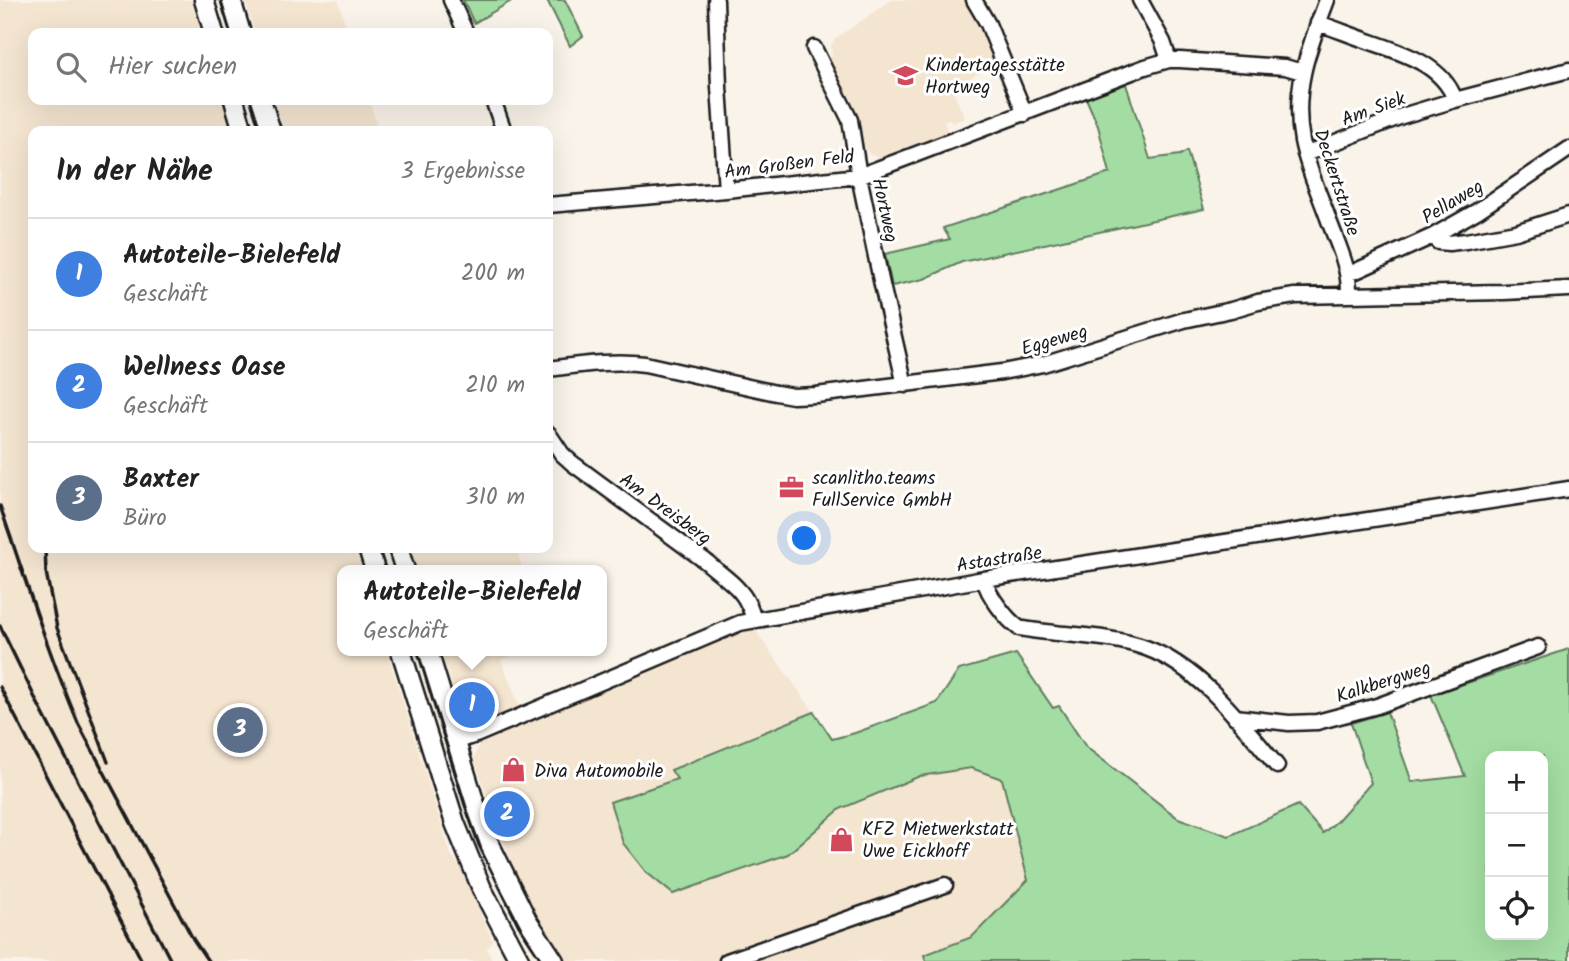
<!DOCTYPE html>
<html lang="de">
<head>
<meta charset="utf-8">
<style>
  body { margin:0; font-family:Kalam,sans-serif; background:#f6f6f6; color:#222 }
  .controls { position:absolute; right:21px; bottom:21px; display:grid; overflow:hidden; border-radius:14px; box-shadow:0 7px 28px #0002 }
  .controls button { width:63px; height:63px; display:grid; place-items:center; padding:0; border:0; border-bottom:2px solid #e0e0e0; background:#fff; color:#222; font:35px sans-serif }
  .you { position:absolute; left:805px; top:539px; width:24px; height:24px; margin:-18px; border:5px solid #fff; border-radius:50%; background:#1a73e8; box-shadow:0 0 0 10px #1a73e833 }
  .badge { display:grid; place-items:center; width:46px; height:46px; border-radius:50%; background:#ea580c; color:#fff; font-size:23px; font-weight:700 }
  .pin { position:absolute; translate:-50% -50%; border:4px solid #fff; box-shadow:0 2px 7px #0006 }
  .popup { position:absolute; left:337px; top:565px; width:270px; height:91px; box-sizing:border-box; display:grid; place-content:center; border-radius:14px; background:#fff; filter:drop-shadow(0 2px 5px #0005); font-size:23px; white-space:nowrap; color:#767676 }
  .popup b { font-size:26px; color:#222 }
  .popup::after { content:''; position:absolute; left:50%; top:100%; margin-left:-14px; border:14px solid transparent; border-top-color:#fff }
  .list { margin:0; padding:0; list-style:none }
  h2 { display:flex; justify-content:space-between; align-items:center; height:91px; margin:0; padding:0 28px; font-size:30px }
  h2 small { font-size:23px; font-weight:400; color:#767676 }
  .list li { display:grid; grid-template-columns:46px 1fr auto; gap:21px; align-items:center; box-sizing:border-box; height:112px; padding:0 28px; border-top:2px solid #e0e0e0 }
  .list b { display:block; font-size:26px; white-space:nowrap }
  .list p { margin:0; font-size:23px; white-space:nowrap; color:#767676 }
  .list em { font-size:23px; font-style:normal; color:#767676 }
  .icon { flex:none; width:38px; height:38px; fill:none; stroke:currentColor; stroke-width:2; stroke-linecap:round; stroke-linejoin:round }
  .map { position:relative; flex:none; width:1569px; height:961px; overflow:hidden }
  .search { position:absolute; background:#fff; box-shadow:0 7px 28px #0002; left:28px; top:28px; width:525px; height:77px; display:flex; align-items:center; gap:18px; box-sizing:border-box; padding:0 24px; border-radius:14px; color:#767676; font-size:26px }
  .panel { position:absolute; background:#fff; box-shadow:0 7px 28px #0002; left:28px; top:126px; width:525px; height:427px; border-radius:14px }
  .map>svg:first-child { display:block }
</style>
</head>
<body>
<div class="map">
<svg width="1569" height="961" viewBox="0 0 1569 961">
  <rect width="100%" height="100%" fill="#faf3ea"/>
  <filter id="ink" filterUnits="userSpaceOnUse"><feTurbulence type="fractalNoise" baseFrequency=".0143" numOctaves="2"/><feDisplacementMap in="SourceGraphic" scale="14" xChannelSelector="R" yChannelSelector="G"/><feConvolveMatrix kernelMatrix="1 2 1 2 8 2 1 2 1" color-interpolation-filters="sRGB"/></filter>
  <g filter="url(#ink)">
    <path fill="#f4e5d1" d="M0,0H191L201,33H33V100H222L232,131H33V548H355L362,570H342V651H387L451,855L459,865L493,941L487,949L492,961H0Z
      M245,0H338L348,33H255Z
      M891,0H966L981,22L1000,63L951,87L965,118L952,123L950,119L944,122L948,133L879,157L870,155L863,145L859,126L826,59L832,56L831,46L835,39Z
      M274,100H369L379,131H284Z
      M410,548H516L523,570H417Z
      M755,630L814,712L672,770L677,779L610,802L788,854L840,809L920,776L971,768L1002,779L1028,880L972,937L925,955L926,961H568L539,918L520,882L495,820L474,758L478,747L482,743L738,633Z
      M441,651H521L501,660L520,707L480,724L474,725L463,720Z"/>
    <path fill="#a4dda3" stroke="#607c60" stroke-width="2" fill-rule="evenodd" d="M463,0H513L474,23Z
      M547,0H565L583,36L570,46Z
      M1126,84L1150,159L1180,155L1187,151L1204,209L962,262L924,279L892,286L885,254L950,239L943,228L1110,173L1098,126L1086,98Z
      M1569,649V961H926L924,955L972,937L1028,880L1002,779L971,768L920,776L840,809L788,854L673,894L646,872L623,843L610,802L677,779L671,770L814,712L832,739L855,733L937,703L959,670L1016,654L1053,708L1059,706L1086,747L1178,818L1229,836L1298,805L1323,833L1337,821L1371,783L1351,723L1387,712L1412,782L1465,776L1431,695ZM1543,756V935H1490V756Z"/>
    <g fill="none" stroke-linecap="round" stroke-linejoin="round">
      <defs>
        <path id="minor" d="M451,0L466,33
          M716,0L719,87L726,190
          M974,0L988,24L1025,114
          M1140,0L1163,42L1169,60
          M1327,0C1309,48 1292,89 1302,141C1307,167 1319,193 1328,218C1337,243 1350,268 1349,295
          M1318,23C1336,29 1353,36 1371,42C1403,53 1443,65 1455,100
          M814,48L850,120L859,176L882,285L905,385
          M493,100L504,131
          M1305,154L1402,116L1455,100L1569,70
          M548,205L726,190L859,176L1145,67L1169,60H1180L1285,67L1302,72
          M1433,236L1438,242L1449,243L1466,241L1516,232L1569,215
          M1348,273L1356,271L1433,236L1477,211L1569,149
          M548,369C581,365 612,360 645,364L776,393L793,396L816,395L1002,372L1043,364L1184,320L1231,310L1258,302L1295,296L1504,292L1569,289
          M548,433L562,454L572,463L708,563C721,575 741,587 748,604C751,609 752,615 754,620
          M984,579C988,595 1006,619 1019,628C1060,636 1107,634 1146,648C1201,668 1241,723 1277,766
          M1235,717L1289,723L1317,722L1377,706L1538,647
          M456,742L476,735L740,623L984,579L1569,489
          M727,961L945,885"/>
        <path id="tertiary" d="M204,0L214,33
          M231,0L241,33
          M234,100L243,131
          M261,100L271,131
          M368,548L375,570
          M398,548L405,570
          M401,651L455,823L482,889L520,961
          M428,651L474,801L488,841L527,920L554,961"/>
      </defs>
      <use href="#minor" stroke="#1c1c1c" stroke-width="19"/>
      <use href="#tertiary" stroke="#1c1c1c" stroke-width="23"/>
      <use href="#minor" stroke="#fff" stroke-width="14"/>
      <use href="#tertiary" stroke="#fff" stroke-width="18"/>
      <path stroke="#1c1c1c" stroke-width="2" d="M221,0L231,33
        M251,100L261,131
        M379,548L386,570
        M418,651L469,815L486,861L523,931L542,961"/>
      <path stroke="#1c1c1c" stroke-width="3.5" d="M0,506C25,578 48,652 78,723L193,939L208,961
        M45,548L46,572L57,628L108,762
        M0,626L37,702L171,961
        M0,687L142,961"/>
    </g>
  </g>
  <defs>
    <symbol id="school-bare" viewBox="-9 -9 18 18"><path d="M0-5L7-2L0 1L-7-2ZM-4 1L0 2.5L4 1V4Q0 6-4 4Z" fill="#d1495b" stroke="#fff" stroke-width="2.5" paint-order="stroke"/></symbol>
    <symbol id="office-bare" viewBox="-9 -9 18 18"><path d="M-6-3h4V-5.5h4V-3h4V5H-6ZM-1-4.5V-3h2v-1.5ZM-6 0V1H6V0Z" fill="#d1495b" stroke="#fff" stroke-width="2.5" paint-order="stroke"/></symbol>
    <symbol id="shop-bare" viewBox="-9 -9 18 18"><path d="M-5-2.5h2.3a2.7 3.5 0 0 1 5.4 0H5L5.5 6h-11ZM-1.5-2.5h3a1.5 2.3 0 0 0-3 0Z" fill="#d1495b" stroke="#fff" stroke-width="2.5" paint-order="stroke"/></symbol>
  </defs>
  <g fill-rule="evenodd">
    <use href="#school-bare" x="888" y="58" width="35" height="35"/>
    <use href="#office-bare" x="774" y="470" width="35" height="35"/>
    <use href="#shop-bare" x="496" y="752" width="35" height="35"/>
    <use href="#shop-bare" x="824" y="822" width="35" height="35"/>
  </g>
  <g text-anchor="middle" stroke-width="6" stroke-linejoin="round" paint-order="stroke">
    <g font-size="19" fill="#1c1c1c" stroke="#fff" text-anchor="start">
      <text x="925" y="71">Kindertagesstätte<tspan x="925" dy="22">Hortweg</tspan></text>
      <text x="812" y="484">scanlitho.teams<tspan x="812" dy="22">FullService GmbH</tspan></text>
      <text x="534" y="777">Diva Automobile</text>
      <text x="862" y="835">KFZ Mietwerkstatt<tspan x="862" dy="22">Uwe Eickhoff</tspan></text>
    </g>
    <g font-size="19" fill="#1c1c1c" stroke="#fff">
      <text transform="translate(1373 108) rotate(-20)" y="7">Am Siek</text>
      <text transform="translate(789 163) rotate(-7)" y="7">Am Großen Feld</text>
      <text transform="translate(1338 182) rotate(72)" y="7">Deckertstraße</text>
      <text transform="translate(1452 201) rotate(-31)" y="7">Pellaweg</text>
      <text transform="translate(886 210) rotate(78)" y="7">Hortweg</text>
      <text transform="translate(1054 339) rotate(-16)" y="7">Eggeweg</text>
      <text transform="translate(666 508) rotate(36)" y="7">Am Dreisberg</text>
      <text transform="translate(999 558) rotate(-9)" y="7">Astastraße</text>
      <text transform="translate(1383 681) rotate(-18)" y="7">Kalkbergweg</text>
    </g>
  </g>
</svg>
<div class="controls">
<button>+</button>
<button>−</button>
<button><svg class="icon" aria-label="locate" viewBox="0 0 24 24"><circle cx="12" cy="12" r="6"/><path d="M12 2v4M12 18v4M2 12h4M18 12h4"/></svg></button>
</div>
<div class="you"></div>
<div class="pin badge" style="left:472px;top:705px;background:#3f7fe0">1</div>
<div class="popup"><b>Autoteile-Bielefeld</b>Geschäft</div>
<div class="pin badge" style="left:507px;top:814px;background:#3f7fe0">2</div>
<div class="pin badge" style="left:240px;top:730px;background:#5c6f8a">3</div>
<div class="search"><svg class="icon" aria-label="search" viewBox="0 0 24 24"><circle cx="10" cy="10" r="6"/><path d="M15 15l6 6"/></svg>Hier suchen</div>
<section class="panel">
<h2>In der Nähe<small>3 Ergebnisse</small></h2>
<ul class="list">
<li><span class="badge" style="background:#3f7fe0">1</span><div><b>Autoteile-Bielefeld</b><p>Geschäft</p></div><em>200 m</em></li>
<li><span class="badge" style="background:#3f7fe0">2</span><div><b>Wellness Oase</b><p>Geschäft</p></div><em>210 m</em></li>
<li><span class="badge" style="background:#5c6f8a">3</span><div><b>Baxter</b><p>Büro</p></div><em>310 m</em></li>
</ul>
</section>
</div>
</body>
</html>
